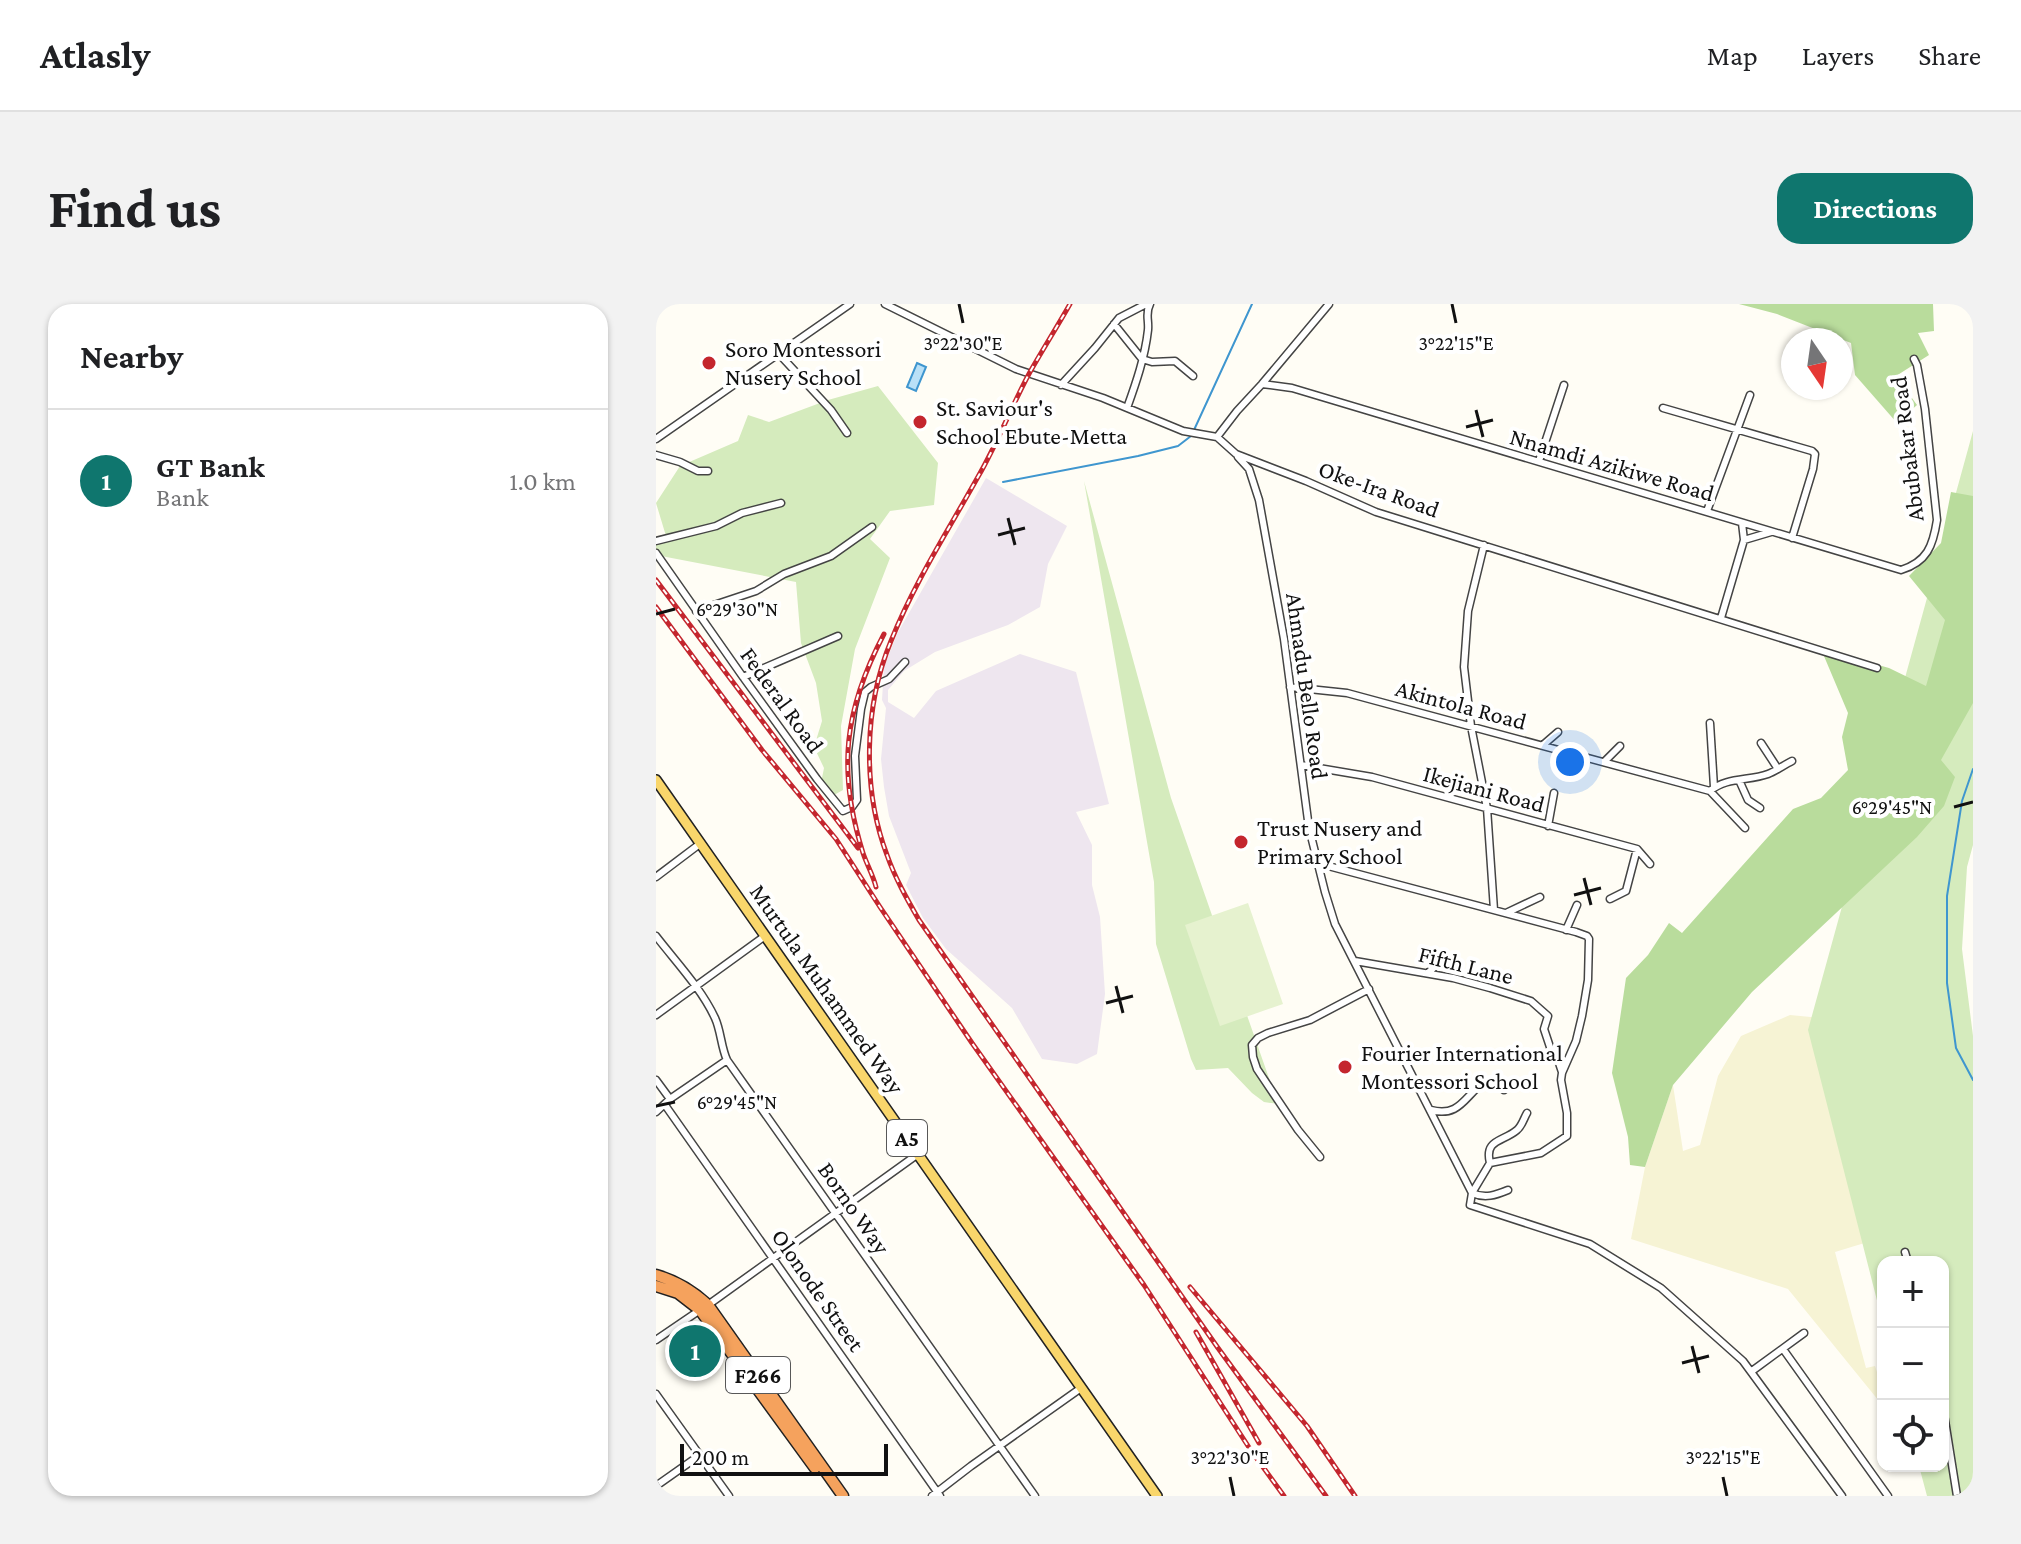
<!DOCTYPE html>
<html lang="en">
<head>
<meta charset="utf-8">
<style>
  body { margin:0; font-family:"Crimson Pro",serif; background:#f2f2f2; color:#202124 }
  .controls { position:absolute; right:24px; bottom:24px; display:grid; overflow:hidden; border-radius:16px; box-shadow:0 2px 6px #0004 }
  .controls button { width:72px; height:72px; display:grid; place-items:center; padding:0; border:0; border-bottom:2px solid #e0e0e0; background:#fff; color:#202124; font:40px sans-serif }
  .compass { position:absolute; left:1125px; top:24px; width:72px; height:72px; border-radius:50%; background:#fff; box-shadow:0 2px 6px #0004; rotate:167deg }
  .scale { position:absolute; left:24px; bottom:20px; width:208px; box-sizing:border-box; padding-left:8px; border:4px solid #111; border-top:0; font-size:22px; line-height:28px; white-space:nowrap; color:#111; -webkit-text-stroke:6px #fff; paint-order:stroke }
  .you { position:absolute; left:914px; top:458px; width:28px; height:28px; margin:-20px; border:6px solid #fff; border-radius:50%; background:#1a73e8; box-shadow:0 0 0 12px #1a73e833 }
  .badge { display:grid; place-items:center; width:52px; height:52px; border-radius:50%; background:#0f766e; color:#fff; font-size:26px; font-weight:700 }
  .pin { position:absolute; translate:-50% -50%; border:4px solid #fff; box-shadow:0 2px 8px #0006 }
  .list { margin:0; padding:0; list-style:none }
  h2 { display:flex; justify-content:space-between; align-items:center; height:104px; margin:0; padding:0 32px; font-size:34px }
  h2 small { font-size:26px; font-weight:400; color:#757577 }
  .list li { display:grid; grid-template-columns:52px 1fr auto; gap:24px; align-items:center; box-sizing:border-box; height:144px; padding:0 32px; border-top:2px solid #e0e0e0 }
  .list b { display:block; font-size:30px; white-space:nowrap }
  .list p { margin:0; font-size:26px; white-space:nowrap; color:#757577 }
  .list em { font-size:26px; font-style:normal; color:#757577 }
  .icon { flex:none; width:44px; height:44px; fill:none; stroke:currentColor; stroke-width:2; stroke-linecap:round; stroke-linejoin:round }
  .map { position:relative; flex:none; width:1317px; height:1192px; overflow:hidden; border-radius:24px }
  header { display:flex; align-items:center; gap:48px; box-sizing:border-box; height:112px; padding:0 40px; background:#fff; border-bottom:2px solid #e0e0e0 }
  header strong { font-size:38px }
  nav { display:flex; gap:44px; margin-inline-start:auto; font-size:28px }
  .intro { display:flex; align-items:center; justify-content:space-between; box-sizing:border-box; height:192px; padding:0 48px }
  h1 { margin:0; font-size:56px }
  .button { padding:20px 36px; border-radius:24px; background:#0f766e; color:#fff; font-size:28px; font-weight:700 }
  main { display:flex; gap:48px; padding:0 48px }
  aside { flex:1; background:#fff; border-radius:24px; box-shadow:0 2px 6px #0004 }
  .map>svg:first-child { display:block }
</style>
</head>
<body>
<header>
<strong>Atlasly</strong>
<nav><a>Map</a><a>Layers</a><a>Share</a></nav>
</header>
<div class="intro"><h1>Find us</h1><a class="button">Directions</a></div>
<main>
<aside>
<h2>Nearby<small></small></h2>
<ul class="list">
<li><span class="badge">1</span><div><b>GT Bank</b><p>Bank</p></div><em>1.0 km</em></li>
</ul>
</aside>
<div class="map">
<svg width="1317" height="1192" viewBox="0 0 1317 1192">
  <rect width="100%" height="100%" fill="#fffdf5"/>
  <path fill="#eee6ef" d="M330,174L411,222L392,260L384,303L352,321L279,348L248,367L232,386V398L258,414L280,387L364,350L420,368L453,500L420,508L436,541V581L444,613L449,690L441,750L421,760L386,755L356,704L290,645L267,614L250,581L255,569L233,512L228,483L225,455L230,404L226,396L228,363L241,330Z"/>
  <path fill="#f6f3d4" d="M1134,711L1196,717L1294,913L1179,948L1210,1064L1219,1062L1221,1068L1227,1066V1102L1132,985L975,935L989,863L1017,781L1027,847L1044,841L1062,772L1085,732Z"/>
  <path fill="#d5ebbd" d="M222,82L282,159L278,201L234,207L214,235L234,254L199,345L185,422L187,486L178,491L164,484L168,464L158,443L166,417L160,379L145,339L140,278L0,251V233L10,232L0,199L24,162L82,137L92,111L113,118L172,96Z
    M1317,127V541L1311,563L1306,645L1317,732V1192H1271L1263,1162H1287V958H1227V1020L1152,726Z
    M428,177L515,494L622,800L608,798L596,789L572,764L540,766L535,755L500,640L498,578Z"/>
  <path fill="#b9dc9c" d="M1083,0H1277L1278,27L1262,29L1273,51L1240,72L1261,101L1241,119L1199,71L1195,39L1121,10Z
    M1295,188L1317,192V399L1285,456L1299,473L1288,502L1261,533L1096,688L1017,781L989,863L974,861L972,833L956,769L970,674L992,651L1013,619L1026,629L1137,505L1165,494L1192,466L1186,433L1192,409L1165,345L1233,364L1270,382L1289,316L1253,272L1285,239Z"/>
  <path fill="#e6f2cf" d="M592,599L627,700L564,722L529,621Z"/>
  <path fill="#b9e0f7" stroke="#3f96cf" stroke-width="2" d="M261,59L270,63L260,87L251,83Z"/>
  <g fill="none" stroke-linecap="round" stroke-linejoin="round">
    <path stroke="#3f96cf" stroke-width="2" d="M538,126L596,0
      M347,178L482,152L522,142L535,132
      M1317,465L1306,497L1291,592V679L1300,744L1317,776"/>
    <defs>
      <path id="street" d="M229,0L360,65L447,94L527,127L561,133L580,150L650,177L720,208L1221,364
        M458,20L486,55L496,58L519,57L537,72
        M123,50L175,106L191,129
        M606,80L636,84L1245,266C1271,258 1277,242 1281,216L1269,105L1261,61L1258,55
        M405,81L439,44L463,14L490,0
        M471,104C480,79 489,53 492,26C493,16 489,9 494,0
        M1007,104L1156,147L1159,150L1157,165L1136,234
        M561,133L581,107L606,80L673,0
        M0,135L194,0
        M0,151L24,158L42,167H52
        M582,153L593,165L603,196L628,335L653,524L669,588L679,620L816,889C829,895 840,891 852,886
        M883,157L908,81
        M1051,207L1094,91
        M1088,236L1115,228
        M0,237L60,222L86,209L125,199
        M828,241L812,307L808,363L815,422L831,504L838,606
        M0,249L87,373L161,475L187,507L196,503L201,496L199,452L205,405L209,388L215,383L233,375L249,358
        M40,307L100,287L128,270L175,252L216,223
        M1065,314L1088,236L1086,219
        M87,373L182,332
        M634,383L691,389L1054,487L1089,524
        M1054,419L1058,483
        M1105,439L1122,465
        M887,441L902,428
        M948,458L964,442
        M645,461L716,473L981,545L994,560
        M1083,476L1092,496L1104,504
        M1054,487C1070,473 1093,477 1112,470C1120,467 1128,461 1136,457
        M892,522L898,489
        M661,559L920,628L931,632L933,635L932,676L926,712L920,737L906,769L905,776L911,809V832L885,849L834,859L816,889L814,901L934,940L1005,984L1087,1057L1186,1192
        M0,573L45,539
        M954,595L970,587L981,545
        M850,609L884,593
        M910,626L921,601
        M0,632C20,658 45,684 59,714C65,727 65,743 71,756L379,1192
        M699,657L797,674L834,684L875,697L892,712L888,725L897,752L903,759L906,768
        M772,669L787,655
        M0,711L109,632
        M0,776L14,795
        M9,801L284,1192
        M775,806C805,814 809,790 830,777H839L848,786
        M0,808L14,795L71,756
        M664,853L642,826L601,765L597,753L596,741L602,734L612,729L654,716L713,685
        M834,859C828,835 847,838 861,826C866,822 868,814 871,809
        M1249,948L1252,958
        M52,1001L262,850
        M0,1036L44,1006
        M1127,1045L1232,1192
        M1096,1067L1148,1029
        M0,1090L73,1192
        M1287,1104L1301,1192
        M0,1182L44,1151
        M276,1192L315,1162L425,1084"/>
      <path id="primary" d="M0,476L501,1192"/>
      <path id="highway" d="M0,971C21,977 37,987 52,1001L187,1192
        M0,982L22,989L44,1006L159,1164"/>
    </defs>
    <use href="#street" stroke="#444" stroke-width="9"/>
    <use href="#primary" stroke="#222" stroke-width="12"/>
    <use href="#highway" stroke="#222" stroke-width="13"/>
    <use href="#street" stroke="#fff" stroke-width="6"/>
    <use href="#primary" stroke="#f9d66b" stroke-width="9"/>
    <use href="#highway" stroke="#f5a25d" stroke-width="10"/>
    <defs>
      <path id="rail" d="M414,0C401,23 387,45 374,68C356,101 342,138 323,171C293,225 258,279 235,337C208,402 206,485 231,551C239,574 251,595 263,616L562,1044L670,1192
        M0,276L202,544
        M0,303L106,446L180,535L224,603L316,739L488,981L594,1145L628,1192
        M220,583C217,571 211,561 207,549C181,466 188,406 228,330
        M534,983L651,1122L699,1192
        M540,1028L603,1139"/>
    </defs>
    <use href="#rail" stroke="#c4262e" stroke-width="5"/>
    <use href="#rail" stroke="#fff" stroke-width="2" stroke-dasharray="6" stroke-linecap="butt"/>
  </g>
  <path fill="none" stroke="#111" stroke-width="3" d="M303,0L307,19M796,0L800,19M820,106L827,133M810,123L837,116M352,214L359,241M342,231L369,224M0,310L19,305M1298,503L1317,498M928,574L935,601M918,591L945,584M460,682L467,709M450,699L477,692M0,802L19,798M1036,1042L1043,1069M1026,1059L1053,1052M574,1173L578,1192M1067,1173L1071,1192"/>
  <g fill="#c4262e" stroke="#fff" stroke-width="3">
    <circle cx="53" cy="59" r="8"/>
    <circle cx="264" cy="118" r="8"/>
    <circle cx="585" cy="538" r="8"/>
    <circle cx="689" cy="763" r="8"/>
  </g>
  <g text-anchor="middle" stroke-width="8" stroke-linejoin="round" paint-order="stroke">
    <g fill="#fff" stroke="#585858" stroke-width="2">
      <rect x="231" y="816" width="40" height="36" rx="6"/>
      <rect x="70" y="1053" width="64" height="36" rx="6"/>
    </g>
    <g font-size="22" font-weight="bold" fill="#111">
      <text x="251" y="842">A5</text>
      <text x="102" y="1079">F266</text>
    </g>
    <g font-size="24" fill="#111" stroke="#fff" text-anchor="start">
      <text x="69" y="53">Soro Montessori<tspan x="69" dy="28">Nusery School</tspan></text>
      <text x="280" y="112">St. Saviour's<tspan x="280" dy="28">School Ebute-Metta</tspan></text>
      <text x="601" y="532">Trust Nusery and<tspan x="601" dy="28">Primary School</tspan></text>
      <text x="705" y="757">Fourier International<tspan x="705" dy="28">Montessori School</tspan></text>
    </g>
    <g font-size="24" fill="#111" stroke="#fff">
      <text transform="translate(1251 145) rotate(-97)" y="8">Abubakar Road</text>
      <text transform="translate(956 161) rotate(16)" y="8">Nnamdi Azikiwe Road</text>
      <text transform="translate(723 185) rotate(20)" y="8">Oke-Ira Road</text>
      <text transform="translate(651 382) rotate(82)" y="8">Ahmadu Bello Road</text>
      <text transform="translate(126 396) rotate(54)" y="8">Federal Road</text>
      <text transform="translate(805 401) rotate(15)" y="8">Akintola Road</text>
      <text transform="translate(828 485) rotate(15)" y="8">Ikejiani Road</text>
      <text transform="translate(810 661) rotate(14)" y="8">Fifth Lane</text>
      <text transform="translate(171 685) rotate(55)" y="8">Murtula Muhammed Way</text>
      <text transform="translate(198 904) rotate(55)" y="8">Borno Way</text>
      <text transform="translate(162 986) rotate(55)" y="8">Olonode Street</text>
    </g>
  </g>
  <g font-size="20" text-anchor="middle" fill="#111" stroke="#fff" stroke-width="8" stroke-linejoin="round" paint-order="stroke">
    <text x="307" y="46">3°22'30"E</text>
    <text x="800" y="46">3°22'15"E</text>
    <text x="81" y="312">6°29'30"N</text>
    <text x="1236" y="510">6°29'45"N</text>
    <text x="81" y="805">6°29'45"N</text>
    <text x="574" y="1160">3°22'30"E</text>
    <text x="1067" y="1160">3°22'15"E</text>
  </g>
</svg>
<div class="controls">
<button>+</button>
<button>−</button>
<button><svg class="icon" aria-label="locate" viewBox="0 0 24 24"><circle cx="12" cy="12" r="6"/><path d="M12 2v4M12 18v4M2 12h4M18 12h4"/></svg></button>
</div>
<svg class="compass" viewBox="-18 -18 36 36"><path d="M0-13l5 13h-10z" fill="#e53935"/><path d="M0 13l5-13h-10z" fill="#757577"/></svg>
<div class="scale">200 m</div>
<div class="you"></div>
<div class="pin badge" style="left:39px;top:1047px">1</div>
</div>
</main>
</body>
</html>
